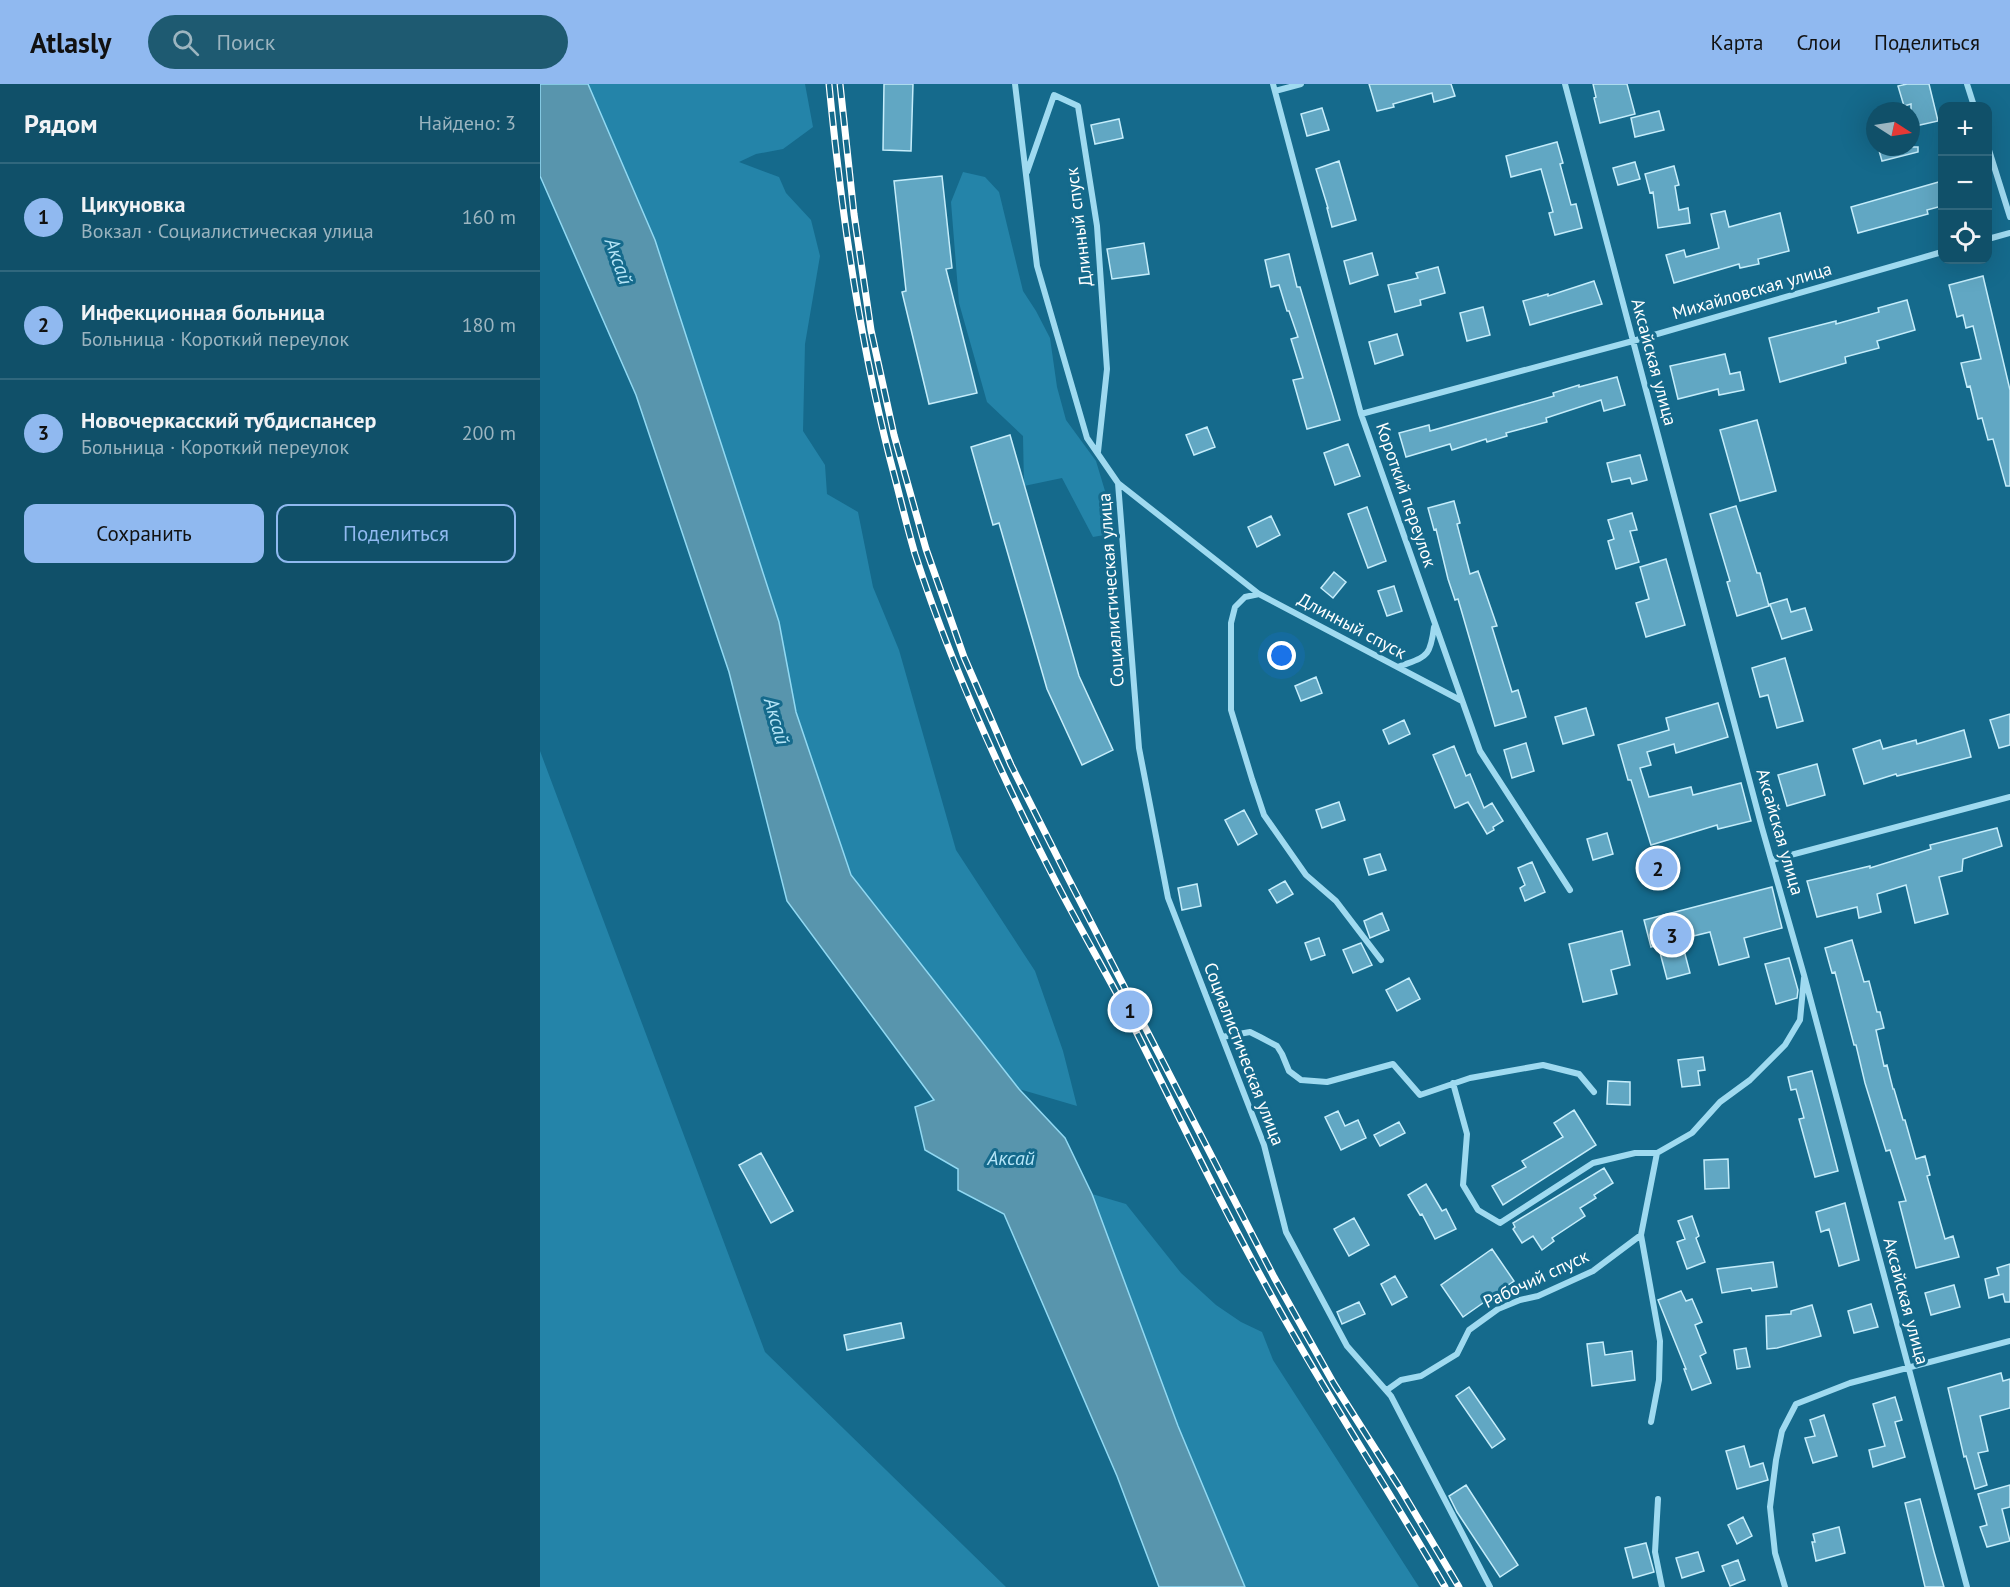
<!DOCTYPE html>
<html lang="ru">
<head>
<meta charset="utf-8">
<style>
  body { margin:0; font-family:"PT Sans",sans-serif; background:#1e5a71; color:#f1f3f6 }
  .controls { position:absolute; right:18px; top:18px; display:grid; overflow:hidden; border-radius:12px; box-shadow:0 6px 24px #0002 }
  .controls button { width:54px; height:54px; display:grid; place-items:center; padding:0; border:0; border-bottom:2px solid #30677d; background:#105069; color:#f1f3f6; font:30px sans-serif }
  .compass { position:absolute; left:1326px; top:18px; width:54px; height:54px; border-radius:50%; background:#105069; box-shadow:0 6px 24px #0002; rotate:102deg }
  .you { position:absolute; left:742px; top:572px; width:21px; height:21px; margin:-15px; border:4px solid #fff; border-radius:50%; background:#1a73e8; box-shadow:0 0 0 9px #1a73e833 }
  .badge { display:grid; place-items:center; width:39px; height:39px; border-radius:50%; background:#90b9f0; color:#111; font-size:20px; font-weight:700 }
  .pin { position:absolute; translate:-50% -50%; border:3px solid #fff; box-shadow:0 2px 6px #0006 }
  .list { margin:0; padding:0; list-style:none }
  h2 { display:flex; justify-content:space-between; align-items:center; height:78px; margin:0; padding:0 24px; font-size:26px }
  h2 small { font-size:20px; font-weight:400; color:#9cb5c0 }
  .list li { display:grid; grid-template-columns:39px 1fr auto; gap:18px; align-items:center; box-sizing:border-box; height:108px; padding:0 24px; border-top:2px solid #30677d }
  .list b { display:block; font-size:22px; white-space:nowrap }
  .list p { margin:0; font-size:20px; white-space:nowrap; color:#9cb5c0 }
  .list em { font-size:20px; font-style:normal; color:#9cb5c0 }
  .actions { display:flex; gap:12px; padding:18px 24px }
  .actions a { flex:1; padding:14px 0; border:2px solid #90b9f0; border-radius:12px; text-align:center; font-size:21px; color:#90b9f0 }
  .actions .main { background:#90b9f0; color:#111 }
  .icon { flex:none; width:33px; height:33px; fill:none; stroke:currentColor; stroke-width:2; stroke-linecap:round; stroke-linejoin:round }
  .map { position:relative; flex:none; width:1470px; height:1503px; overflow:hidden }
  header { display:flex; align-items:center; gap:36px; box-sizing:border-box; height:84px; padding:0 30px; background:#90b9f0; color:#111 }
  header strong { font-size:28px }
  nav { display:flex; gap:33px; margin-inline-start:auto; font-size:21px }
  .search { width:420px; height:54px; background:#1e5a71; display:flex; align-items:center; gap:15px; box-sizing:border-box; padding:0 21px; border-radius:33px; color:#9cb5c0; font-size:22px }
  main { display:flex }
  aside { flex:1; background:#105069 }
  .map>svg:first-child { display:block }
</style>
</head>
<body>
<header>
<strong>Atlasly</strong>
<div class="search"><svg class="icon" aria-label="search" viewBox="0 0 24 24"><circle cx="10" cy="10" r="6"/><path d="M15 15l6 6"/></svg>Поиск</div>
<nav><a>Карта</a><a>Слои</a><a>Поделиться</a></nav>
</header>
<main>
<aside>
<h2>Рядом<small>Найдено: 3</small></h2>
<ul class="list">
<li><span class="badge">1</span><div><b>Цикуновка</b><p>Вокзал · Социалистическая улица</p></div><em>160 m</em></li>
<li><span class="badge">2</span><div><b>Инфекционная больница</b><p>Больница · Короткий переулок</p></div><em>180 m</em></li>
<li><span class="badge">3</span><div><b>Новочеркасский тубдиспансер</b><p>Больница · Короткий переулок</p></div><em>200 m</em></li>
</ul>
<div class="actions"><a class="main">Сохранить</a><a>Поделиться</a></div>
</aside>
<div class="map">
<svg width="1470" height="1503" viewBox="0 0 1470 1503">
  <rect width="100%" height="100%" fill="#156a8c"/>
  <path fill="#2484a9" d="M48,0H265L273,43L243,65L216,70L199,78L239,93L246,109L271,136L280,172L265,260L263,347L285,381L287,410L318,428L333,503L359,566L416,766L495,887L523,967L537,1022L479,1005L311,791L256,628L239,538L115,156Z
    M423,88L445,93L459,108L483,207L496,227L510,254L517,303L526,336L556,377L565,407L570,450L553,453L522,394L484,402L483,352L447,318L419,219L411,118Z
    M0,667L225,1268L466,1503H0Z
    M552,1110L586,1120L641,1189L676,1221L701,1238L722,1248L733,1276L879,1503H705L638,1342Z"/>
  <path fill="#5895ad" stroke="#91d9f3" stroke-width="1.5" d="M0,0H48L115,156L239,538L256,628L311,791L479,1005L525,1054L552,1110L638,1342L705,1503H619L577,1392L464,1130L418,1106V1085L385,1066L375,1023L394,1016L247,817L189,588L96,311L0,92Z"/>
  <path fill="#61a7c3" stroke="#c5edfb" stroke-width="1.5" d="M344,0H373L371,67L343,66Z
    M829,0H911L915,12L894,18L892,9L853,20L854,23L837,27Z
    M1053,0H1087L1095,30L1060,39L1054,14L1056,13Z
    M1367,0H1389L1398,37L1371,43V20L1364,22L1358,2Z
    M782,24L789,46L767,52L761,30Z
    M1119,27L1124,46L1095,53L1091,34Z
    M579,35L583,54L555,60L551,41Z
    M1017,58L1023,79L1020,80L1031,121L1036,120L1042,144L1015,151L1009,129L1013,128L1001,85L971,93L966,72Z
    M1338,63H1378V68L1342,77Z
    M799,77L816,136L792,143L787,124H788L776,85Z
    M1095,78L1100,95L1078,101L1073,84Z
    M1134,82L1139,101L1135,102L1139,126L1148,124L1150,139L1118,144L1113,108L1110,109L1105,90Z
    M402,92L412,184L406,185L437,309L389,320L362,208L366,207L354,97Z
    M1402,97V122L1387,126L1388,130L1318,149L1311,123Z
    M1185,127L1189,143L1240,129L1249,167L1218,175L1219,180L1200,184L1199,180L1134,199L1126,171L1144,166L1146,173L1179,164L1171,130Z
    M604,159L609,190L572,195L567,165Z
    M832,169L838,191L810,200L804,177Z
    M749,170L757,203H760L800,336L767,345L753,296L763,294L751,255L758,253L749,227H747L739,201L731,203L725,176Z
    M898,183L905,209L880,216L881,221L855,228L848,201L878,194L876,189Z
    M1443,192L1470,306V402H1466L1453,355L1448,356L1442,334L1438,335L1430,302L1427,303L1421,279L1441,275L1433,242L1426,244L1423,231L1417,233L1409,201Z
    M1054,197L1062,220L990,241L983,217L1008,210V212Z
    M1367,216L1375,246L1337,257L1339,264L1305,273L1306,279L1240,298L1229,254L1296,237V240L1339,228L1338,224Z
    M943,223L950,251L927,257L920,229Z
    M857,250L863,271L835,280L829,258Z
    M1185,270L1190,290L1200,288L1204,306L1179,311L1178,305L1138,315L1130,282Z
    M1077,293L1085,321L1064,327L1061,316L1006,334L1007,338L966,349L967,352L947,358L946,355L912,366L910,360L866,373L859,349L889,341L890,347L1014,312L1013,309L1039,301V303Z
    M1217,336L1236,407L1200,417L1180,346Z
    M667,343L675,363L654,371L646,351Z
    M470,351L539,592L573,666L542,681L507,605L459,439L453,441L431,363Z
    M808,360L820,392L795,401L784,369Z
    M1100,371L1107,396L1092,400L1090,394L1072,398L1067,379Z
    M914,417L920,439L917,440L930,490L938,487L957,542L952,543L972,608L978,606L986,633L955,642L918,515L915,516L908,495L896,445L894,446L888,424Z
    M1196,422L1217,489H1220L1229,522L1197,532L1187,498L1190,497L1170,430Z
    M827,423L846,477L828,484L808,430Z
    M1092,429L1097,446L1090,447L1099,478L1076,485L1068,457L1074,455L1068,436Z
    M731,432L740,451L717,463L708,443Z
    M1126,475L1145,541L1106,553L1096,519L1109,515L1100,483Z
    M794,488L806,498L793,514L781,504Z
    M854,502L862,527L847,532L838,507Z
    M1247,515L1251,528L1265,524L1272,546L1242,555L1230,520Z
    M1245,574L1263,637L1237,644L1228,611L1220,613L1212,584Z
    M776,593L782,609L761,617L755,602Z
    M1178,619L1188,653L1136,669L1134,660L1107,668L1111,681L1100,684L1109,713L1151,703L1153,711L1201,699L1211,737L1178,745L1177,741L1111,761L1091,696H1088L1078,661L1129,646L1126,634Z
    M1046,624L1054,651L1023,660L1015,633Z
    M1470,630V661L1459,664L1450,636Z
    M864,636L870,650L849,660L843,646Z
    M1424,646L1431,673L1357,692L1356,690L1324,700L1313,665L1340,656L1343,665L1376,656L1377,660Z
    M986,659L994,687L972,694L964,666Z
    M914,662L926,692L930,690L944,724L952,719L963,737L953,743L954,746L947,750L928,718L915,724L893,671Z
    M1277,680L1285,711L1247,722L1238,691Z
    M799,718L805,736L782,744L776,726Z
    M704,726L717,750L698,761L685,736Z
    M1457,744L1462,762L1423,775L1422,787L1399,793L1408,830L1375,839L1366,801L1337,810L1341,828L1319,834L1317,823L1277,833L1267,797L1330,782V784L1391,765L1390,761Z
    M1067,749L1073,770L1053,776L1047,755Z
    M840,770L846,786L829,791L824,775Z
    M992,778L1005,808L985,817L980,804L985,801L978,784Z
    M745,797L753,810L737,819L729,806Z
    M657,800L661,822L642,826L638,804Z
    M1232,803L1242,844L1204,854L1209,873L1179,881L1170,848L1141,855L1150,889L1127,895L1118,861L1111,863L1104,836Z
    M842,829L849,846L830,854L824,837Z
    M1082,847L1090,881L1071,886L1077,910L1043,918L1029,860Z
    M779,854L785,871L771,876L765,859Z
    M1312,856L1324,898L1329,897L1337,928H1340L1344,944L1336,946L1344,982L1347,981L1353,1005H1354L1363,1036H1365L1376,1075L1385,1072L1390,1091L1387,1092L1405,1155L1413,1152L1419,1173L1376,1184L1359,1118L1366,1117L1350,1066L1346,1067L1325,999L1316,961H1314L1295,888L1292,889L1285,864Z
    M821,859L832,881L813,889L803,866Z
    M1249,874L1258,906L1257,914L1236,920L1225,880Z
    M869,894L880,915L857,927L846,906Z
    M1163,973L1165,986L1158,987L1160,1001L1142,1003L1138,976Z
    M1272,987L1298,1087L1275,1093L1259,1035L1264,1034L1256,1005L1251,1006L1248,993Z
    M1068,997L1090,998V1021L1067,1020Z
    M1034,1026L1056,1061L963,1121L952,1102L986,1083L982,1077L1023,1053L1014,1039Z
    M798,1027L805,1042L818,1036L826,1054L801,1066L785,1033Z
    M859,1038L865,1049L840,1062L834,1051Z
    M221,1069L253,1127L231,1139L199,1081Z
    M1188,1075L1189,1104L1165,1105L1164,1076Z
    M1064,1084L1073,1099L1054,1111L1056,1114L1040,1124L1045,1132L1012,1154L1014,1157L1002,1166L993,1152L982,1159L973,1145L975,1143L973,1139Z
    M886,1100L902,1127L906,1125L916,1145L895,1155L882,1130L880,1131L868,1111Z
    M1305,1119L1319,1176L1299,1182L1289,1145L1281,1148L1276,1128Z
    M1152,1132L1159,1152L1156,1154L1165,1178L1147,1185L1137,1158L1145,1155L1138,1137Z
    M814,1134L829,1161L809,1172L794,1145Z
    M952,1165L974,1197L923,1233L901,1201Z
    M1233,1178L1237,1203L1212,1207L1211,1204L1182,1209L1177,1185Z
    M1470,1180V1218H1465L1463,1210L1449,1214L1445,1195L1459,1191L1457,1184Z
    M855,1192L867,1213L852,1221L841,1200Z
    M1414,1201L1420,1223L1391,1231L1385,1209Z
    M1141,1207L1146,1217L1152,1215L1162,1238L1155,1241L1166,1269L1160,1272L1171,1299L1152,1306L1144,1285H1146L1118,1216Z
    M819,1218L825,1230L802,1240L797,1228Z
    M1331,1220L1338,1243L1314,1249L1308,1227Z
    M1272,1221L1281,1252L1237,1264L1227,1265L1226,1232L1251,1230V1227Z
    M361,1239L364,1254L307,1266L304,1251Z
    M1063,1258L1065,1271L1092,1267L1095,1296L1052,1302L1047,1260Z
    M1206,1264L1210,1283L1197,1285L1194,1266Z
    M1461,1289L1463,1297L1470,1295V1324L1440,1332L1448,1367L1438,1369L1447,1401L1435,1405L1426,1372L1424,1373L1408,1304Z
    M929,1303L965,1355L952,1364L916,1312Z
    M1355,1313L1362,1336L1355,1338L1365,1373L1333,1383L1329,1366L1345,1362L1333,1320Z
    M1284,1331L1297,1372L1273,1379L1265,1354L1275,1352L1270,1336Z
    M1204,1362L1210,1383L1223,1379L1228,1396L1197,1405L1186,1367Z
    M926,1401L978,1481L960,1493L917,1428L909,1412Z
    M1470,1401V1423L1462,1425L1470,1457L1447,1463L1440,1443L1447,1441L1438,1410Z
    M1380,1415L1394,1468L1404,1503H1385L1365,1419Z
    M1203,1433L1212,1452L1197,1460L1188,1441Z
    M1299,1443L1305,1469L1276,1477L1272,1458H1275L1273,1450Z
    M1106,1459L1114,1488L1093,1494L1085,1464Z
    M1158,1468L1164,1487L1142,1494L1136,1474Z
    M1198,1476L1205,1496L1190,1502L1182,1482Z"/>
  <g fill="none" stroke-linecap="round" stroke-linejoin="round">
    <path stroke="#9fdaf0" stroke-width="6" d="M475,0L497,182L547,354L578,399L719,510L922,617
      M733,0L821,330L940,667L1030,806
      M1025,0L1222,744L1264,891L1427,1503
      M1427,0L1434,22
      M735,7L761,0
      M1448,63L1470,133
      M487,88L514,11L538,22L557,142L567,285L558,368
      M1448,155L1470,149
      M821,330L1093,257L1402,168
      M578,399L599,664L628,814L724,1061L746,1148L807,1262L851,1312L950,1503
      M719,510L705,513L695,523L691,539V626L712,695L724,731L766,791L796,817L841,876
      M858,583C886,572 890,575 894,543
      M1232,776L1470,713
      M682,953L710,948L720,953L737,962L742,970L749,987L761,996L787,998L853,980L880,1011L930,994L1003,981L1039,990L1054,1008
      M913,999L927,1050L923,1101L938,1126L960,1139L1053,1079L1095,1069H1117
      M1101,1151L1120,1257L1119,1296L1111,1338
      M847,1306L861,1296L881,1292L917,1270L929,1246L958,1225L980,1216L998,1212L1053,1187L1101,1151L1117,1069L1152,1049L1180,1018L1210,996L1245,961L1260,936L1264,894
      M1118,1415L1115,1468L1122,1503
      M1245,1503L1235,1469L1230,1423L1236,1376L1242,1347L1256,1320L1310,1299L1470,1257"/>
    <defs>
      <path id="rail" d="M289,0C302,134 321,268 356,398C362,422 368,446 375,470C411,582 461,691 515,796C535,835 557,873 578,912C627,1007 672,1104 724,1198C780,1302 846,1401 905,1503
        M300,0L314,130L331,246L354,351L386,465L424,573L471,681L525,788L734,1193L794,1300L860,1404L919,1503"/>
    </defs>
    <use href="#rail" stroke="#fff" stroke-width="7"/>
    <use href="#rail" stroke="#156a8c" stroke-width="4.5" stroke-dasharray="14" stroke-linecap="butt"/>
  </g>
  <g text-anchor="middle" stroke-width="6" stroke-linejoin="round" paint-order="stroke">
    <g font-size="18" fill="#fff" stroke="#156a8c">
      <text transform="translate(539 143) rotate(-97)" y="6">Длинный спуск</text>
      <text transform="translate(1212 207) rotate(-16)" y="6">Михайловская улица</text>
      <text transform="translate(1114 278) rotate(75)" y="6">Аксайская улица</text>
      <text transform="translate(866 411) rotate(71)" y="6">Короткий переулок</text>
      <text transform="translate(571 506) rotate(-94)" y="6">Социалистическая улица</text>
      <text transform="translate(812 542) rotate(28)" y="6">Длинный спуск</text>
      <text transform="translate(1240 748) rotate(74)" y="6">Аксайская улица</text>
      <text transform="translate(704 970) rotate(69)" y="6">Социалистическая улица</text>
      <text transform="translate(996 1195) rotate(-25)" y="6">Рабочий спуск</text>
      <text transform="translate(1366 1217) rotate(75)" y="6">Аксайская улица</text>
    </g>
    <g font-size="20" font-style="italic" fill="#b7e6f8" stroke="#156a8c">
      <text transform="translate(79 177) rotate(71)" y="7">Аксай</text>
      <text transform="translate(237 637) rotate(74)" y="7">Аксай</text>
      <text x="471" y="1081">Аксай</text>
    </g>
  </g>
</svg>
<div class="controls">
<button>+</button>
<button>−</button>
<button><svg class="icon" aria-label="locate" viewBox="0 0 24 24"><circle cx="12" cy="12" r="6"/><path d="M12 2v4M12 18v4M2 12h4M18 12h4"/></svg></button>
</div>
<svg class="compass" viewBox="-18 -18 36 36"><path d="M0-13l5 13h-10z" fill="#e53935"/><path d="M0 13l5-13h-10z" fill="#9cb5c0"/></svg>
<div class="you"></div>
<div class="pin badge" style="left:590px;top:926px">1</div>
<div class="pin badge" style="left:1118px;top:784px">2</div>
<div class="pin badge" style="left:1132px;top:851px">3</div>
</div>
</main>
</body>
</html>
